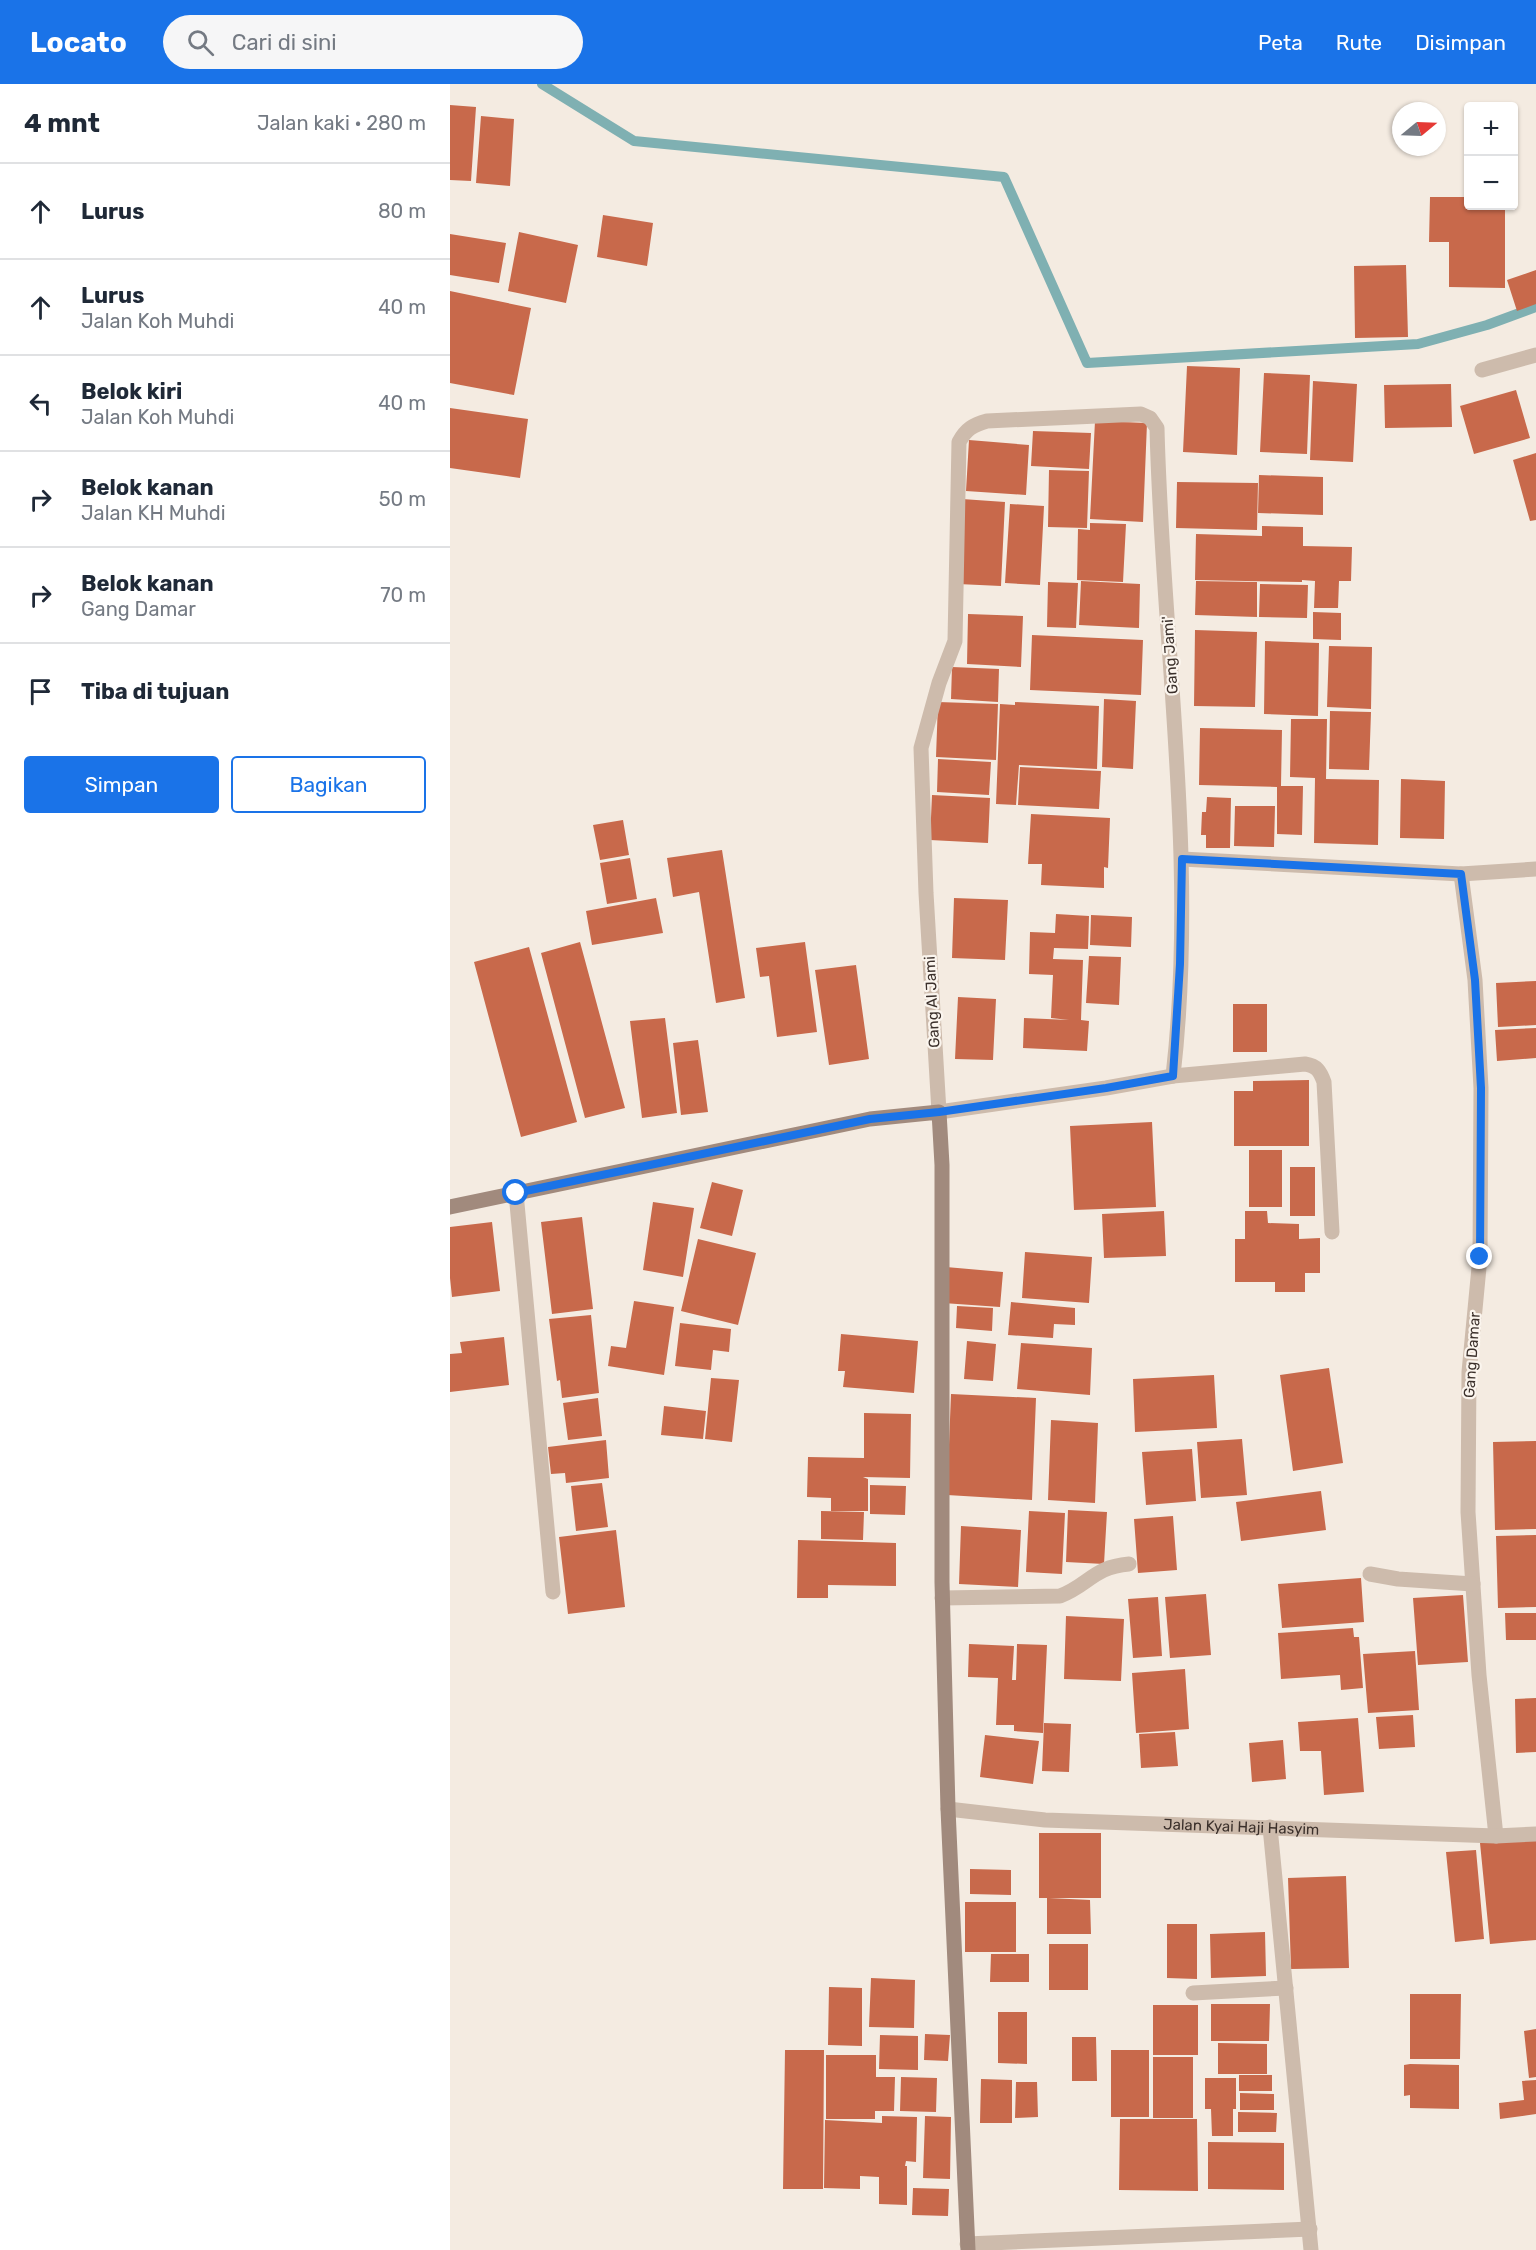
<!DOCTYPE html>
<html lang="id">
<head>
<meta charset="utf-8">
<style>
  body { margin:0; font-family:Rubik,sans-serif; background:#f6f6f7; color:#1f2937 }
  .controls { position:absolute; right:18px; top:18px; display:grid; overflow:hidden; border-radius:6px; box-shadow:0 2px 4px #0004 }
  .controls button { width:54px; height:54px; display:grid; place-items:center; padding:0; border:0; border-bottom:2px solid #e0e1e3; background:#fff; color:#1f2937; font:30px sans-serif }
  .compass { position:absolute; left:942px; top:18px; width:54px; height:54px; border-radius:50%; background:#fff; box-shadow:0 2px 4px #0004; rotate:71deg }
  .stop { position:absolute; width:18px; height:18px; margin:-14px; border:4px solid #1a73e8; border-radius:50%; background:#fff }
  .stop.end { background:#1a73e8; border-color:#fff; box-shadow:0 2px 6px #0008 }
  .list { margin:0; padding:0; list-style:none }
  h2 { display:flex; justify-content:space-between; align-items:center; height:78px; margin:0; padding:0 24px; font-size:26px }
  h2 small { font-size:20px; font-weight:400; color:#747a83 }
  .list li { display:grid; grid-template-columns:39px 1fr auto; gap:18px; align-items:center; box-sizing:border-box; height:96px; padding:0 24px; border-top:2px solid #e0e1e3 }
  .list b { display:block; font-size:22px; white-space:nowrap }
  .list p { margin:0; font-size:20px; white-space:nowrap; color:#747a83 }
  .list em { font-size:20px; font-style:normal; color:#747a83 }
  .actions { display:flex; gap:12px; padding:18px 24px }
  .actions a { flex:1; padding:14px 0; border:2px solid #1a73e8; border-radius:6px; text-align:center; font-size:21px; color:#1a73e8 }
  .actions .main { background:#1a73e8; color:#fff }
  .icon { flex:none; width:33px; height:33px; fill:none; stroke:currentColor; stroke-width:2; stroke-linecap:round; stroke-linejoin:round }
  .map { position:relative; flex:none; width:1086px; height:2166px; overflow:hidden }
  header { display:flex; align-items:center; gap:36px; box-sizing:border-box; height:84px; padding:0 30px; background:#1a73e8; color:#fff }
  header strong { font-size:28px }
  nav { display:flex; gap:33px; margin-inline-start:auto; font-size:21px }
  .search { width:420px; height:54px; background:#f6f6f7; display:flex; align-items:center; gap:15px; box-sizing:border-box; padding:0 21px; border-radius:33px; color:#747a83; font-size:22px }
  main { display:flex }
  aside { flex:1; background:#fff }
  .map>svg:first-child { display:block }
</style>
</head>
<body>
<header>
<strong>Locato</strong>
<div class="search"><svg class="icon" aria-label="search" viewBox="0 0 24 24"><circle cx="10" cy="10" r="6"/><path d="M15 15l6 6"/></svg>Cari di sini</div>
<nav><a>Peta</a><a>Rute</a><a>Disimpan</a></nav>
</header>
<main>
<aside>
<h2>4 mnt<small>Jalan kaki · 280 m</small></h2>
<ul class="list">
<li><svg class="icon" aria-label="ahead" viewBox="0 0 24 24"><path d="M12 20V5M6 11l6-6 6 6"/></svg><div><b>Lurus</b></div><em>80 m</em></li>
<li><svg class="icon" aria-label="ahead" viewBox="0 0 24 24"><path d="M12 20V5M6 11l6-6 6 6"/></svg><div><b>Lurus</b><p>Jalan Koh Muhdi</p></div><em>40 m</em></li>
<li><svg class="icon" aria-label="left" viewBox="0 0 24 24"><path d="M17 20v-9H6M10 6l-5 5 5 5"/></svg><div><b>Belok kiri</b><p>Jalan Koh Muhdi</p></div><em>40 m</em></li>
<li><svg class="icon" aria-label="right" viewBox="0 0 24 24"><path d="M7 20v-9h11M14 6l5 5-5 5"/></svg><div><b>Belok kanan</b><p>Jalan KH Muhdi</p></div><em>50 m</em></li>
<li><svg class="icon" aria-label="right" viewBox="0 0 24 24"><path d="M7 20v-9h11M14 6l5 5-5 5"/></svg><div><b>Belok kanan</b><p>Gang Damar</p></div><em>70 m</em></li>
<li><svg class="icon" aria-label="arrive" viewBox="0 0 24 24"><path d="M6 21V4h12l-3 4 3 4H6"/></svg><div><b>Tiba di tujuan</b></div></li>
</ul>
<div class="actions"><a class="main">Simpan</a><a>Bagikan</a></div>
</aside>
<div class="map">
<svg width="1086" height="2166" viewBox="0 0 1086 2166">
  <rect width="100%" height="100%" fill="#f4ebe1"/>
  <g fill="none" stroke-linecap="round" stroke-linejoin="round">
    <path stroke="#7fb0b2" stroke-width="10" d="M92,0L184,57L554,93L637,279L968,260L1037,241L1086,223"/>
  </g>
  <path fill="#c8694b" d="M0,21L26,23L21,97L0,96Z
    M31,32L64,35L60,102L26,99Z
    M980,113H1018V122H1055V204L999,203V158H979Z
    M153,131L203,139L197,182L147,173Z
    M69,148L128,161L116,219L58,207Z
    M0,150L56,159L49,199L0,191Z
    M956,181L958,253L905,254L904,182Z
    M1086,186V220L1067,227L1057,196Z
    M0,207L81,224L64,311L0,299Z
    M737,282L790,284L787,371L733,368Z
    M814,289L860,291L857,370L810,368Z
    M863,297L907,300L903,378L860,376Z
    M1001,300L1002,343L935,344L934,301Z
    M1066,306L1080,354L1024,370L1010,322Z
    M0,324L78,335L70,394L0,384Z
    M645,337L697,339L693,438L640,435Z
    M583,347L641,349L639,385L581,382Z
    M519,356L579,361L576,411L516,407Z
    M1086,369V436L1080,437L1063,376Z
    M599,386L639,387L637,444L598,443Z
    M809,391L873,393V431L808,429Z
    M727,398L808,399L807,446L726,444Z
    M512,415L555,418L551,502L508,500Z
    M560,420L594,422L590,501L555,499Z
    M640,439L676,440L673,498L627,496L628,445L640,446Z
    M812,442L853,443V462L902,463L901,497H889L888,524H864L865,497L852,496V498L745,496L746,450L812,452Z
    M631,497L690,500L689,544L629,541Z
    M746,497L807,498V533L745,531Z
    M598,498L628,499L626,544L597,543Z
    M810,500L858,501L857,534L809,533Z
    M863,528L891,529V556L863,555Z
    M518,530L573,532L571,583L517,580Z
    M745,546L807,548L805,623L744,622Z
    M582,551L693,556L691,611L580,606Z
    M815,557L869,559L868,632L814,630Z
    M879,562L922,563L921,625L877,623Z
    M502,583L549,585L548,618L501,615Z
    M654,615L686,617L683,685L652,683Z
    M488,618L548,620L546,676L486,673Z
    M565,618L649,622L647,685L569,681L566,721L546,720L550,620L565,621Z
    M880,627L921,628L919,686L879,685Z
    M841,635H877L876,695L929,696L928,761L864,759L865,694L840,693Z
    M750,644L832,646L831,702H853L852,751L827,750V703L749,701Z
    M488,675L541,678L539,711L487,708Z
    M570,683L651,687L649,725L568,721Z
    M951,695L995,697L994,755L950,754Z
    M482,711L540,714L538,759L480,756Z
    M757,713L781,714L780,764H756V751H751L752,728H756Z
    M785,722H825L824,763L784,762Z
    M581,730L660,734L658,784L654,783V804L591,801L592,780H578Z
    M173,736L179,771L150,776L143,741Z
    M272,766L295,914L266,919L249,808L223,813L217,774Z
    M180,774L187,815L157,820L150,779Z
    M206,814L213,849L142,861L136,827Z
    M504,814L558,816L555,876L502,874Z
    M606,830L639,832L638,865L604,864L603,875L633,876L631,936L639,937L637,967L573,964L574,934L619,936L601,934L603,891L579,890L580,848L605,849Z
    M641,831L682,833L681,863L640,861Z
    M130,858L175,1024L135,1034L91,869Z
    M355,858L367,948L327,953L319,892L310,893L306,864Z
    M79,863L127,1038L71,1053L24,878Z
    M639,872L671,873L669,921L636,919Z
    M406,881L419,975L379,981L365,886Z
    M1086,897V941L1048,943L1046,899Z
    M508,913L546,915L543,976L505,975Z
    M783,920H817V968H783Z
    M215,934L227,1029L192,1034L180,937Z
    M1086,944V974L1047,977L1045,946Z
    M248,956L258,1028L231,1031L223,959Z
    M859,996V1062H784V1007H803V997Z
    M702,1038L706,1123L624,1126L620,1042Z
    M799,1066H832V1123H799Z
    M840,1083H865V1132H840Z
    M262,1098L293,1106L282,1152L250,1144Z
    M203,1118L244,1124L233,1193L193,1186Z
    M714,1127L716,1172L654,1174L652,1130Z
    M795,1127H817L818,1139L849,1140V1155L870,1154V1189H855V1208H825V1198H785V1155H795Z
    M132,1133L143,1225L102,1230L91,1138Z
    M42,1138L50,1207L2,1213L0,1194V1143Z
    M248,1155L306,1169L288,1241L231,1227Z
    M575,1168L642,1173L639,1219L572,1214Z
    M496,1183L553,1188L550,1223L493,1219Z
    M184,1217L224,1223L214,1291L158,1282L161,1262L176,1264Z
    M561,1218L625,1224V1241L604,1240L603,1254L558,1251Z
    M507,1222L543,1224L542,1247L506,1244Z
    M141,1231L149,1309L112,1314L110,1296L107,1297L99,1235Z
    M230,1239L281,1245L279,1268L263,1266L261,1286L225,1282Z
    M391,1250L468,1257L464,1309L393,1303L395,1287H388Z
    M54,1253L59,1301L0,1308V1270L12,1269L10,1258Z
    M517,1257L546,1260L543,1297L514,1295Z
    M571,1259L642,1264L640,1311L567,1305Z
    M879,1284L893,1379L843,1387L830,1291Z
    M764,1291L767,1344L685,1348L683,1295Z
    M261,1294L289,1296L282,1358L255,1355Z
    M501,1310L586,1314L582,1416L497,1411Z
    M148,1314L152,1352L118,1356L113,1319Z
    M214,1322L256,1327L253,1355L211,1351Z
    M414,1329L461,1330L460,1394L413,1393L418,1395V1427H381V1414L357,1413L358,1373L414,1374Z
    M601,1336L648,1339L645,1419L598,1416Z
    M792,1355L797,1411L751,1414L747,1358Z
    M156,1356L159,1394L116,1399L115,1389L101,1390L98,1363Z
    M1086,1357V1445L1045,1446L1043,1358Z
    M742,1365L746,1417L696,1421L692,1368Z
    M152,1399L158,1443L126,1447L121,1402Z
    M420,1401L456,1402L455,1431L420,1430Z
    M871,1407L876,1446L791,1457L786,1418Z
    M618,1426L657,1428L654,1480L616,1478Z
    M371,1427L414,1428L413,1456L371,1455Z
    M579,1427L615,1429L612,1490L576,1488Z
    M723,1432L727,1486L688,1489L684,1435Z
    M511,1442L571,1446L568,1503L509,1500Z
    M166,1446L175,1523L118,1530L109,1453Z
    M1086,1451V1523L1048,1524L1046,1452Z
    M348,1456L446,1459V1502L378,1501V1514H347Z
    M911,1494L914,1538L832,1544L828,1500Z
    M756,1510L761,1571L720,1574L715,1513Z
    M1013,1511L1018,1578L968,1581L963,1514Z
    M708,1513L712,1572L683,1574L678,1515Z
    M1055,1529H1086V1556H1056Z
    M616,1532L674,1535L671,1597L614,1595Z
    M903,1544L904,1553H909L913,1604L891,1606L890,1591L831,1595L828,1549Z
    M519,1560L564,1562L562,1596H566L567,1560L597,1561L593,1649L564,1647V1641H546L548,1594L518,1593Z
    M965,1567L969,1626L918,1629L913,1570Z
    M735,1585L739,1645L686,1649L682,1589Z
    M1086,1614V1668L1066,1669L1065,1615Z
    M963,1631L965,1663L929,1665L926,1633Z
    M908,1634L914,1708L874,1711L871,1667H850L848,1638Z
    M594,1639L621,1640L619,1688L592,1687Z
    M725,1648L728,1682L691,1684L689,1650Z
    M535,1651L589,1657L583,1700L530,1693Z
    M833,1656L836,1695L802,1698L799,1659Z
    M589,1749H651V1814H599L640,1816L641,1850H597V1814H589Z
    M1086,1754V1856L1040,1860L1030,1759Z
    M1026,1766L1034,1855L1005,1858L996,1768Z
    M520,1785L561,1786V1811L520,1810Z
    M896,1792L899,1884L841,1885L838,1794Z
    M515,1818H566V1868H515Z
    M717,1840H747V1895L717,1894Z
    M815,1848L816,1892L761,1894L760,1850Z
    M599,1860H638V1906H599Z
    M541,1870H579V1898H540Z
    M421,1894L465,1896L464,1944L419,1943Z
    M379,1903L412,1904V1962L378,1961Z
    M960,1910H1011L1010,1975H960Z
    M761,1920H820L819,1957H761Z
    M703,1921H748V1971H703Z
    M548,1928H577V1980L548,1979Z
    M1086,1945V1993L1079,1994L1074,1947Z
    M475,1950L500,1951L498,1977L474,1976Z
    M430,1951L468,1952V1986L429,1985Z
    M622,1953H646L647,1997H622Z
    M768,1959L817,1960V1990H768Z
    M335,1966H374L373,2105H333Z
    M661,1966H699V2033H661Z
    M376,1971H426V1993H445L444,2027H425V2035H376Z
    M703,1973H743V2034H703Z
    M960,1980L1009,1981V2025L960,2024V2011L954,2012V1981Z
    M789,1991H822V2007H789Z
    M451,1993L487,1994L486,2028L450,2027Z
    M755,1994H786V2025H783V2052H762L761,2025H755Z
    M531,1995L562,1996V2039H530Z
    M1086,1996V2030L1050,2035L1049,2019L1074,2016L1072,1997Z
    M566,1998H587L588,2033L565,2034Z
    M790,2009L824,2010V2026H790Z
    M788,2028L827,2029L826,2048H788Z
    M432,2032L467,2033L466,2078L456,2077L455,2082H457V2121L429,2120V2093L410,2092V2105L374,2104L375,2036L432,2039Z
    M475,2032L501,2033L500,2095L473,2094Z
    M670,2035H747L748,2107L669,2106Z
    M758,2058L834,2059V2106L758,2105Z
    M463,2104L499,2105L498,2132L462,2131Z"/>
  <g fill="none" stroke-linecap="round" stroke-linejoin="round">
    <path stroke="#cdbbac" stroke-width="15" d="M743,1909L836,1904"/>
    <g stroke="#cdbbac" stroke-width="15">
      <path d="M1032,286L1086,271"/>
      <path d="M691,330L700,334L707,344C712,559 748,776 723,992L656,1004L489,1028L476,809L471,664L489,599L505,557L509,358C516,345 523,341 537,337Z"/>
      <path d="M732,775L1011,790L1086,785"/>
      <path d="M1011,790L1025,896L1031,1004L1030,1173L1019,1288L1018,1428L1029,1591L1046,1752"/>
      <path d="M723,992L855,980C867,982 870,987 874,998L882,1148"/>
      <path d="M66,1109L103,1508"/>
      <path d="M920,1490L948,1495L1023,1500"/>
      <path d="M492,1514L610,1512C639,1501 643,1483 679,1480"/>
      <path id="s1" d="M498,1725L595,1736L1046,1752L1086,1750"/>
      <path d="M820,1743L861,2166"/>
      <path d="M517,2160L860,2145"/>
    </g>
    <path stroke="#a18a7d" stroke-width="15" d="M0,1123L420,1035L489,1028L492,1081V1498L498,1725L518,2166"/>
  </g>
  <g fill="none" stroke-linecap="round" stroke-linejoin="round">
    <path stroke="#1a73e8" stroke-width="8" d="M66,1109L420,1035L489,1028L656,1004L723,992L730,880L732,775L1011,790L1025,896L1031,1004L1030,1173"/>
  </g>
  <g text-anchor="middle" stroke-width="4.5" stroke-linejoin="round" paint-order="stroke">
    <g font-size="15" fill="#3b302b" stroke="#fbf5ee">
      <text transform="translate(720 571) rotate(-94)" y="5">Gang Jami'</text>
      <text transform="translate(482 918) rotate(-93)" y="5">Gang Al Jami</text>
      <text transform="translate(1022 1271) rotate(-86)" y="5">Gang Damar</text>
      <text dy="5" stroke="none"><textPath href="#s1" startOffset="294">Jalan Kyai Haji Hasyim</textPath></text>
    </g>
  </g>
</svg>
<div class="controls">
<button>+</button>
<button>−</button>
</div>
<svg class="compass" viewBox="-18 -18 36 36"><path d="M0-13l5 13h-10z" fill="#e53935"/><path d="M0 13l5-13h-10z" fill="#747a83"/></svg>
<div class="stop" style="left:66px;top:1109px"></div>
<div class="stop end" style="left:1030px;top:1173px"></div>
</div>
</main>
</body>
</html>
